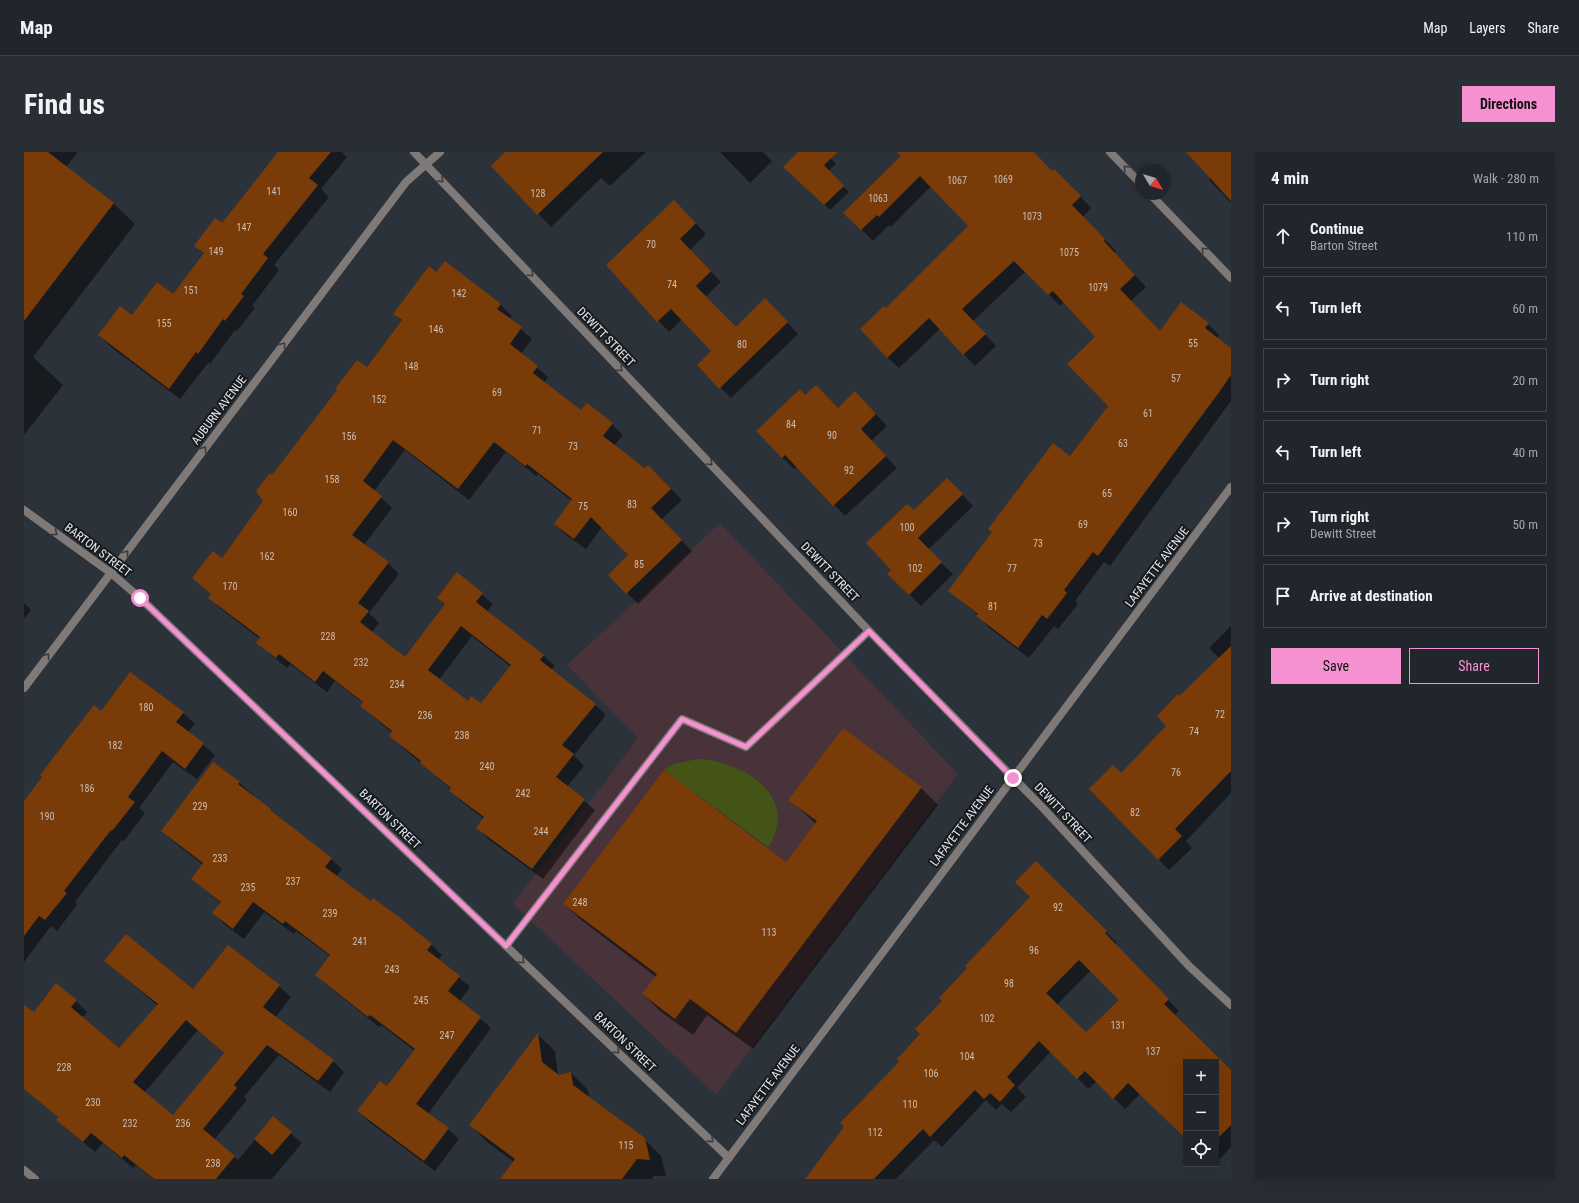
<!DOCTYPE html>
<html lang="en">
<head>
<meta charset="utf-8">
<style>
  body { margin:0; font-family:"Roboto Condensed",sans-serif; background:#292e34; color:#f1f3f6 }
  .controls { position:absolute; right:12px; bottom:12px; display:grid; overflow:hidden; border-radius:0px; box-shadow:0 4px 16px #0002 }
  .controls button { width:36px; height:36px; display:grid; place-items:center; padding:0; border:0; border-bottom:1px solid #3e4348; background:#21262c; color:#f1f3f6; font:20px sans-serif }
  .compass { position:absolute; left:1111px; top:12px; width:36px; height:36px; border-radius:50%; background:#21262c; box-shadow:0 4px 16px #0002; rotate:128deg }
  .stop { position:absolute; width:12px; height:12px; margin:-9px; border:3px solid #f590d1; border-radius:50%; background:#fff }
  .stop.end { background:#f590d1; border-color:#fff; box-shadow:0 1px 4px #0008 }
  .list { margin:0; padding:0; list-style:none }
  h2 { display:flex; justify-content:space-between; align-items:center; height:52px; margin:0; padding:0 16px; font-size:17px }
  h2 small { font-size:13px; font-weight:400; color:#a2a5a9 }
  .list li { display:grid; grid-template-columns:26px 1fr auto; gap:12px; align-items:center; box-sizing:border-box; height:64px; margin:0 8px 8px; padding:0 8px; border:1px solid #3e4348; border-radius:0px }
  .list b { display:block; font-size:15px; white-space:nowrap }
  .list p { margin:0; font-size:13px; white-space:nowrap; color:#a2a5a9 }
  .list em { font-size:13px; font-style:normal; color:#a2a5a9 }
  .actions { display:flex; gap:8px; padding:12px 16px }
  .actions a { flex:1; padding:9px 0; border:1px solid #f590d1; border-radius:0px; text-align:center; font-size:14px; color:#f590d1 }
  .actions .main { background:#f590d1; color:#111 }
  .icon { flex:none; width:22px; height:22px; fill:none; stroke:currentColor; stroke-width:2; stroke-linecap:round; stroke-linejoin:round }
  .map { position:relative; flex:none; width:1207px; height:1027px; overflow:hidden; border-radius:0px }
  header { display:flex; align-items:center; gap:24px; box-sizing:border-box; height:56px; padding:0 20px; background:#21262c; border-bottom:1px solid #3e4348 }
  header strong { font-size:19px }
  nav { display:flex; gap:22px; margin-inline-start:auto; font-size:14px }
  .intro { display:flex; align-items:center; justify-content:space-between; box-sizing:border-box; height:96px; padding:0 24px }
  h1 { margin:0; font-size:28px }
  .button { padding:10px 18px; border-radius:0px; background:#f590d1; color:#111; font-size:14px; font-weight:700 }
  main { display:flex; gap:24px; padding:0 24px }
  aside { flex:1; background:#21262c; border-radius:0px; box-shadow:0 4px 16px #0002 }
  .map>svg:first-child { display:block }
</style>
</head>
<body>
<header>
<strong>Map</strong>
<nav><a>Map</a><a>Layers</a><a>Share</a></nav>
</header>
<div class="intro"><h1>Find us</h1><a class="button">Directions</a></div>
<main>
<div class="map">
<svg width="1207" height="1027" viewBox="0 0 1207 1027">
  <rect width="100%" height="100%" fill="#2c323a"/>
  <path fill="#473339" d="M696,371L934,622L692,943L489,752L614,586L543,513Z"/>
  <path fill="#435416" d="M674,607C719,609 777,645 744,695L640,618L649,612Z"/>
  <path fill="#0007" fill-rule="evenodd" d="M0,0H54L42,15L89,51L111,72L9,205L39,233L0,283Z
    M255,0H318L323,5L297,37L305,45L250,113L255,118L228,154L231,156L213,179L211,178L186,212L184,211L156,247L87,195L75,183L149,143L180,102L172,94L198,72Z
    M484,0H622L586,34L577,26L527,75L468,14Z
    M696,0H739L748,9L726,31Z
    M776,0H801L812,12L804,19L825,40L806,58L761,15Z
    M876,0H1009L1028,20L1042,29L1067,56L1059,65L1092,99L1090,101L1122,135L1107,149L1136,180L1184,172L1195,183L1193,186L1207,197V249L1086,414L1080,410L1051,449L1054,452L1034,477L1030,474L1005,506L964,475L954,463L925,439L1047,305L1085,254L1073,185L1040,150L1036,154L1002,119L949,169L972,194L951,214L916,177L875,216L863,205L862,157L945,74L907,34L867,75L865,73L849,89L821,61L879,3Z
    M1163,0H1207V51L1185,28L1187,25Z
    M661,60L682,82L666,98L697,130L681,145L712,176L752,158L774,182L707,246L674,213L689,199L658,167L645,180L583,113Z
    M421,110L477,153L488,164L485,167L508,187L497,202L524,225L520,231L557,259L588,272L599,283L590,294L635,325L658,348L637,368L668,399L614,452L585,423L606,403L578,375L562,397L542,383L531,372L548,349L514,322L512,324L482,300L445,348L381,298L350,339L368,356L340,393L364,411L375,422L345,461L355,471L348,480L381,507L421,453L414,446L433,422L469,452L463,460L520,504L531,514L527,518L571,553L582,563L550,603L560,614L543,635L571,658L519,727L464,687L454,676L460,667L437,649L426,639L427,637L377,594L366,584L368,581L337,554L339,551L311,529L303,540L266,512L263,516L233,491L236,487L196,456L186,446L188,443L169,426L198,407L240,349L248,324L343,216L378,169L371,162L412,121ZM448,484L487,515L457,553L444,550L415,528Z
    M831,240L863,274L847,289L873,316L821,364L773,314L770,317L758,305L781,244L814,257Z
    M923,327L949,354L904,398L929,422L897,454L865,422L869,418L890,360Z
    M0,451L7,458L0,467Z
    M1207,474V641L1162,689L1168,696L1145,718L1066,637L1097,622L1143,574L1155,545L1196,507L1185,496Z
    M77,560L159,561L171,572L164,580L191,603L173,627L149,610L115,656L121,661L100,689L98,688L51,750L53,753L33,779L27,774L0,810V650Z
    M215,630L255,667L307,707L318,717L312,725L407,792L418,803L414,808L446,835L436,849L467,876L404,962L424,977L435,987L411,1019L345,970L335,959L364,935L391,899L357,873L355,875L303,833L292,823L306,804L272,779L270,782L240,760L220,787L200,772L190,761L197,751L168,727L179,713L149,689L138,679Z
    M897,636L914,653L729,897L683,863L669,883L636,859L619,842L632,825L557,768L540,752L763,711L792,672L766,648Z
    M1012,710L1093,791L1091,793L1155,859L1151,863L1207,920V995L1192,1011V910H1162V986L1116,942L1101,957L1073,929L1064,937L1027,899L993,936L1002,945L987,960L978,952L972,958L962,948L918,995L910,988L872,1027H783L877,910L898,882L919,849L1007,745ZM1067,818L1097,848L1062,882L1033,853Z
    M82,809L169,839L255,834L267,845L251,866L309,909L320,920L306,940L255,903L220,945L223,948L190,988L214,1008L249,966L278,991L248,1027H129L112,1013L109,1016L79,991L71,1000L45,979L34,968L35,966L0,936V854L10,862L52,849L63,860L58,866L95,897L134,854ZM174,878L201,902L149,964L120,941Z
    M514,883L531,899L534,924L547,921L564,938L565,946L620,987L637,1004L642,1024H630L628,1027H477L490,1010L463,990L447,973Z"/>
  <path fill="#793b08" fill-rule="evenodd" d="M0,0H24L90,51L0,169Z
    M254,0H307L285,26L294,33L239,102L244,106L217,142L220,144L201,169L199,167L174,202L172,200L145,237L74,183L96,154L108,163L133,130L149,142L180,101L170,94L191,66L198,71Z
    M481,0H579L513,63L467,14Z
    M774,0H814L800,13L820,34L800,53L759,15Z
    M873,0H1010L1028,19L1030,17L1057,44L1048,53L1081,87L1080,89L1111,123L1096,137L1136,179L1157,150L1185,171L1181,176L1207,196V223L1196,239L1074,404L1069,400L1040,438L1043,441L1023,467L1018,463L994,496L952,464L954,462L924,439L968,380L964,377L1029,291L1046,304L1084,254L1043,212L1071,185L1029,139L1024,143L990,109L938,157L962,182L939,203L905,166L863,206L836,177L860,154L862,156L944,74L896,24L855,65L853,63L837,78L819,61L877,4Z
    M1162,0H1207V49Z
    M650,48L672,71L656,87L687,119L672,134L712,175L741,146L764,170L695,237L673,213L687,199L647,157L633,170L582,113Z
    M421,109L477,152L473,157L498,175L486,192L514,214L509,221L557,258L563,251L589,271L579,284L621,316L624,313L647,337L627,356L658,388L602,442L584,423L604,403L567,365L550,387L530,372L548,347L503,312L501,314L470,290L434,337L369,288L339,329L358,344L328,383L365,410L334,451L345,459L336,470L381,505L421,452L413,446L433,420L459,441L452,450L520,503L516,508L572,552L538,593L550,602L532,625L561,647L508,717L452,676L460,665L425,639L427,636L396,611L397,609L365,584L368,579L336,554L339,550L299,519L291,530L255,502L252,506L232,491L236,485L184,446L187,442L168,426L189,399L198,406L239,349L232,339L246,321L248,323L313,238L311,237L333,208L343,215L378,168L369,162L405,114L412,120ZM437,474L487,513L457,551L447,544L444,549L404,518Z
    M792,233L814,256L831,239L852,262L837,277L862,304L809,354L761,303L758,306L732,279L776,237L781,243Z
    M923,326L939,342L894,386L918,410L885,443L863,422L867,418L842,391L883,352L890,358Z
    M1207,494V619L1151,677L1158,684L1134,708L1065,637L1089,613L1097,621L1142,574L1133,564L1154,542L1155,544Z
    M106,520L160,560L152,570L180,591L161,617L138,599L104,645L111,650L88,679L87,678L40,739L43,741L21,768L15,764L0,784V649L18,625L16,623L70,553L77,559Z
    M819,576L898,635L712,881L666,847L651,867L618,842L633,822L539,752L640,618L762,710L793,669L764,648Z
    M189,610L216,630L214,632L247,657L246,658L308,706L301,715L347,749L349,746L375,765L408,792L403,798L436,824L424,839L457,865L392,952L425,976L400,1009L333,959L356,929L363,934L391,897L346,863L344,865L291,823L306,803L261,769L259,772L229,750L209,777L188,761L197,750L167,727L179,711L137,679Z
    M1012,709L1083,779L1081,781L1145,847L1140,852L1207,918V973L1192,988V910H1162V987L1104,931L1089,947L1061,919L1053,927L1015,889L983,925L991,933L976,950L966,941L960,947L951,938L906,985L899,977L850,1027H781L820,975L816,971L875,910L873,907L896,882L891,877L918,849L915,846L943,816L941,814L1006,745L991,730ZM1055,808L1095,848L1062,880L1022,841Z
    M102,782L169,837L204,793L256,833L239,855L310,908L294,929L243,893L210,933L213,936L179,977L211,1004L192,1027H130L100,1003L98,1006L67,981L59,990L32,968L34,965L0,937V853L10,860L32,831L53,848L47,855L95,896L134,852L80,809ZM162,868L200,901L149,963L109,930Z
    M514,881L518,910L535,923L547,920L549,933L621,986L626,1008L613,1007L598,1027H476L491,1007L445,973Z
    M249,964L268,980L248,1003L230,987Z"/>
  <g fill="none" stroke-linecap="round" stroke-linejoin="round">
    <path stroke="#7f7a77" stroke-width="8" d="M482,794L658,567L722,595L845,479"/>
    <path stroke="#7f7a77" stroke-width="8" d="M390,0L845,479L1019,656L1165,814L1207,853
      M1086,0L1117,32
      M1126,42L1207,126
      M0,358L87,421L116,446L705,1006
      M0,536L382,30L416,0
      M0,1018L11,1027
      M689,1027L1207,335"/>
  </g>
  <defs><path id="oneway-chevron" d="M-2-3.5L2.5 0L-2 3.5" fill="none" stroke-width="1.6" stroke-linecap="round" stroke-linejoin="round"/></defs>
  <g stroke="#3b3c3c">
    <use href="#oneway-chevron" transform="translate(1102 16) rotate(-134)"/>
    <use href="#oneway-chevron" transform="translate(417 28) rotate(46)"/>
    <use href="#oneway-chevron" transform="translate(1180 98) rotate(-134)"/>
    <use href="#oneway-chevron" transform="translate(507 122) rotate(46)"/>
    <use href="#oneway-chevron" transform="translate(259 193) rotate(-53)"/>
    <use href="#oneway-chevron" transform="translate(596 217) rotate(46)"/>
    <use href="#oneway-chevron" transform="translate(180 297) rotate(-53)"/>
    <use href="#oneway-chevron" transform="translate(686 311) rotate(46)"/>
    <use href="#oneway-chevron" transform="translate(31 381) rotate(36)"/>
    <use href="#oneway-chevron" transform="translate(102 401) rotate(-53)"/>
    <use href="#oneway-chevron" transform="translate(23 504) rotate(-53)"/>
    <use href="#oneway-chevron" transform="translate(498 809) rotate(44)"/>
    <use href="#oneway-chevron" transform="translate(593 899) rotate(44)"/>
    <use href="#oneway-chevron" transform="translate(687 988) rotate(44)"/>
  </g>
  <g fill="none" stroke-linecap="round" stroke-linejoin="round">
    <path stroke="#f590d1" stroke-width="5" d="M116,446L482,794L658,567L722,595L845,479L989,626"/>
  </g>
  <g text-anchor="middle" stroke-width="4" stroke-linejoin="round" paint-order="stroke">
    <g font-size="10" fill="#cabeb5">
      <text x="979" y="31">1069</text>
      <text x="933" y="32">1067</text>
      <text x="250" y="43">141</text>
      <text x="514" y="45">128</text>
      <text x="854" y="50">1063</text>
      <text x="1008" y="68">1073</text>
      <text x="220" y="79">147</text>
      <text x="627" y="96">70</text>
      <text x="192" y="103">149</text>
      <text x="1045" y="104">1075</text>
      <text x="648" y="136">74</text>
      <text x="1074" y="139">1079</text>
      <text x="167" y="142">151</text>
      <text x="435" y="145">142</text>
      <text x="140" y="175">155</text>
      <text x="412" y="181">146</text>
      <text x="1169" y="195">55</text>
      <text x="718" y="196">80</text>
      <text x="387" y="218">148</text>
      <text x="1152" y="230">57</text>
      <text x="473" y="244">69</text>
      <text x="355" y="251">152</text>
      <text x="1124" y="265">61</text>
      <text x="767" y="276">84</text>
      <text x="513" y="282">71</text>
      <text x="808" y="287">90</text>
      <text x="325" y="288">156</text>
      <text x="1099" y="295">63</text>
      <text x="549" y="298">73</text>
      <text x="825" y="322">92</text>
      <text x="308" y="331">158</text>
      <text x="1083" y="345">65</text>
      <text x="608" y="356">83</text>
      <text x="559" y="358">75</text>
      <text x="266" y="364">160</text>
      <text x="1059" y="376">69</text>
      <text x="883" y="379">100</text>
      <text x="1014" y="395">73</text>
      <text x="243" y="408">162</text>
      <text x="615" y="416">85</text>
      <text x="891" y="420">102</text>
      <text x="988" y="420">77</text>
      <text x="206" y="438">170</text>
      <text x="969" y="458">81</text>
      <text x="304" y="488">228</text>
      <text x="337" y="514">232</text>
      <text x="373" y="536">234</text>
      <text x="122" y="559">180</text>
      <text x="1196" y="566">72</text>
      <text x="401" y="567">236</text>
      <text x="1170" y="583">74</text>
      <text x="438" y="587">238</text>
      <text x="91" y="597">182</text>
      <text x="463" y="618">240</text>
      <text x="1152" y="624">76</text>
      <text x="63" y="640">186</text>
      <text x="499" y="645">242</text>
      <text x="176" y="658">229</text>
      <text x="1111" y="664">82</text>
      <text x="23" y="668">190</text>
      <text x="517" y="683">244</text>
      <text x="196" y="710">233</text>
      <text x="269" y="733">237</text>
      <text x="224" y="739">235</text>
      <text x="556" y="754">248</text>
      <text x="1034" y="759">92</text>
      <text x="306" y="765">239</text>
      <text x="745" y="784">113</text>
      <text x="336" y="793">241</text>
      <text x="1010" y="802">96</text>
      <text x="368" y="821">243</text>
      <text x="985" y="835">98</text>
      <text x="397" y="852">245</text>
      <text x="963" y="870">102</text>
      <text x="1094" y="877">131</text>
      <text x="423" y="887">247</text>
      <text x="1129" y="903">137</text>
      <text x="943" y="908">104</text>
      <text x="40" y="919">228</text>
      <text x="907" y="925">106</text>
      <text x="69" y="954">230</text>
      <text x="886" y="956">110</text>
      <text x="106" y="975">232</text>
      <text x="159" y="975">236</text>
      <text x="851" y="984">112</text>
      <text x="602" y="997">115</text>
      <text x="189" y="1015">238</text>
    </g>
    <g font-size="12" fill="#e5e9ef" stroke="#171a1d">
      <text transform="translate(582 185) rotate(46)" y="4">DEWITT STREET</text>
      <text transform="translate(195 258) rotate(-53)" y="4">AUBURN AVENUE</text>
      <text transform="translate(74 398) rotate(37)" y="4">BARTON STREET</text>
      <text transform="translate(1133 415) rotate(-53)" y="4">LAFAYETTE AVENUE</text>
      <text transform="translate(806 420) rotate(46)" y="4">DEWITT STREET</text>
      <text transform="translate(1039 661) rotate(47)" y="4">DEWITT STREET</text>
      <text transform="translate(366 667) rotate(44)" y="4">BARTON STREET</text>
      <text transform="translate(938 674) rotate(-53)" y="4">LAFAYETTE AVENUE</text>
      <text transform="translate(601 890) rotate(44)" y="4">BARTON STREET</text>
      <text transform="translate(744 933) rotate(-53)" y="4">LAFAYETTE AVENUE</text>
    </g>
  </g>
</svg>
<div class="controls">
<button>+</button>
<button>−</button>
<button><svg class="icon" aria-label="locate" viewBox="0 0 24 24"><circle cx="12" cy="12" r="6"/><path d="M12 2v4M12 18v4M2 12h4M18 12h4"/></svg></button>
</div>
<svg class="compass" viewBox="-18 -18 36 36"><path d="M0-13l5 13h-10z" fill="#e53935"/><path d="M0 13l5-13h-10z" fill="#a2a5a9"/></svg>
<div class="stop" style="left:116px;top:446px"></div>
<div class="stop end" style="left:989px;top:626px"></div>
</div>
<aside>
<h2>4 min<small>Walk · 280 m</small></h2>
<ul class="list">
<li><svg class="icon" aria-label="ahead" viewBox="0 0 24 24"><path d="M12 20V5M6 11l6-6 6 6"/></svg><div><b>Continue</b><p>Barton Street</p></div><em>110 m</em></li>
<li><svg class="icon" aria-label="left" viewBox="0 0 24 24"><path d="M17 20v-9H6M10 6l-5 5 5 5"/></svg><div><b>Turn left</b></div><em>60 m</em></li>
<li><svg class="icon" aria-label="right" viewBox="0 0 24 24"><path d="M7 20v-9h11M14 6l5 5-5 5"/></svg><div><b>Turn right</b></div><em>20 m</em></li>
<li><svg class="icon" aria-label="left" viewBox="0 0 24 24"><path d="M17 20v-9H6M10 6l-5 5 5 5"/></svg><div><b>Turn left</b></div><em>40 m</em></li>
<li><svg class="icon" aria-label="right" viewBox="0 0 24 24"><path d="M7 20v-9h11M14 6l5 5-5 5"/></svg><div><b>Turn right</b><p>Dewitt Street</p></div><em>50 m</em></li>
<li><svg class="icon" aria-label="arrive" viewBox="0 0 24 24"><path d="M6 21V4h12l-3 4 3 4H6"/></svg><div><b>Arrive at destination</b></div></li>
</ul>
<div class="actions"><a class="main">Save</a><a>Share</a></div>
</aside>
</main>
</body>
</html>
